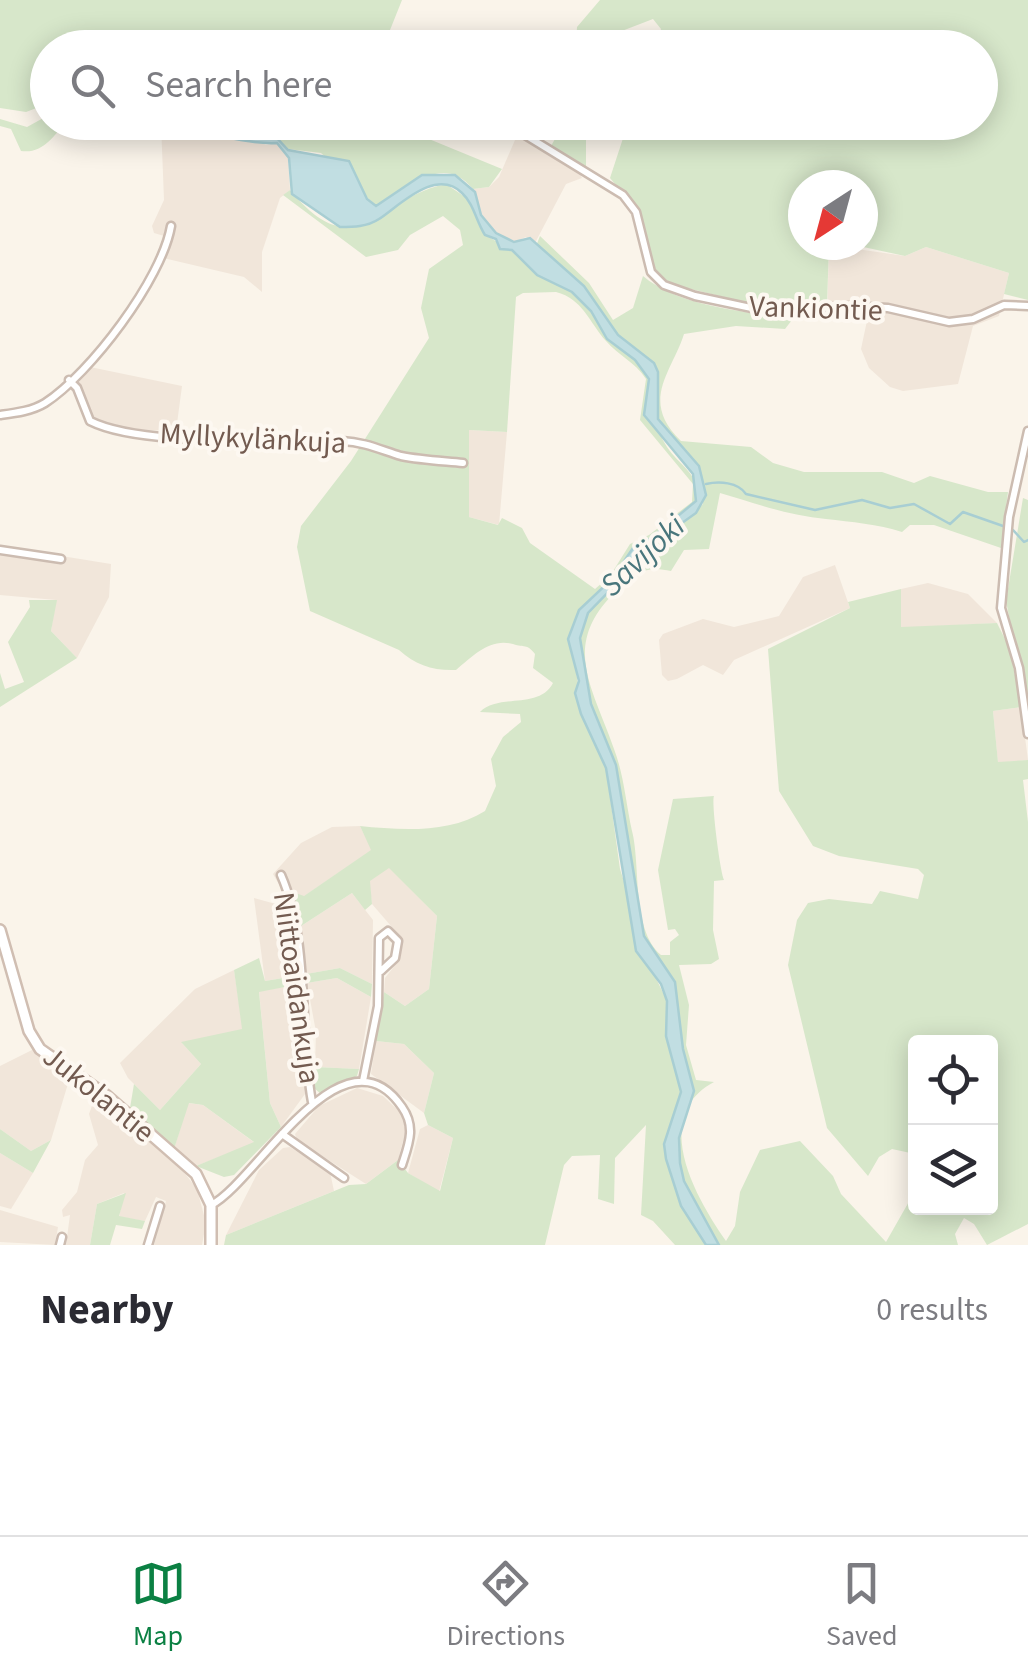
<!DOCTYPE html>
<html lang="en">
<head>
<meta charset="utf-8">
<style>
  body { margin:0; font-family:"Source Sans 3",sans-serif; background:#f7f7f7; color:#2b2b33 }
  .controls { position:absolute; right:30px; bottom:30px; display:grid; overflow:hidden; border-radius:10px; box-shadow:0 5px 25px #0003 }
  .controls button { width:90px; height:90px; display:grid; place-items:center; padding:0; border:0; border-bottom:2px solid #e1e1e2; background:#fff; color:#2b2b33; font:50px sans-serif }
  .compass { position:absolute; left:788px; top:170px; width:90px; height:90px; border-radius:50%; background:#fff; box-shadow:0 5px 25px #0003; rotate:216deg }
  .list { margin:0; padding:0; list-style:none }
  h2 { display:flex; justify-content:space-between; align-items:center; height:130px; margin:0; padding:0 40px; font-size:42px }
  h2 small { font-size:32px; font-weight:400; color:#7c7c81 }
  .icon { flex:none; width:55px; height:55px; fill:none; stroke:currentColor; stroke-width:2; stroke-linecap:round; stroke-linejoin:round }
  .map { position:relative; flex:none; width:1028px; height:1245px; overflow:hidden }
  .search { position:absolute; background:#fff; box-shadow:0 5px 25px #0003; left:30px; right:30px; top:30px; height:110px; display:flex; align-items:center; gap:25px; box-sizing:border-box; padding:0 35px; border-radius:55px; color:#7c7c81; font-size:38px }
  .sheet { height:290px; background:#fff }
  nav { display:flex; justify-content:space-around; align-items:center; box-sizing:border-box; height:140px; border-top:2px solid #e1e1e2; background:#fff; font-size:28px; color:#7c7c81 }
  nav a { display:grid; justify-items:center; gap:5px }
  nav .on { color:#0b8043 }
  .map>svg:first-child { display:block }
</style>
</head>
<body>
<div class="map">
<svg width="1028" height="1245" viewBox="0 0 1028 1245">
  <rect width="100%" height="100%" fill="#faf4ea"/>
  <path fill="#f1e6da" d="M161,123L249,138L266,145L277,143L288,157L290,190L280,198L262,252V292L244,277L159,257L164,236L154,233L152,226L164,200Z
    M518,133L579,172L582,178L566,184L535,243L526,237L514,242L496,233L481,215L473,189L489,187L499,177Z
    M829,245L905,256L926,247L1009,273L999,316L973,326L958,384L903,391L890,387L869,368L861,349L868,316L827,318Z
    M90,367L182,386L176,431L123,429L92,419L75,381Z
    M469,430L507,432L499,525L469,517Z
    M0,546L111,564L109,597L77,658L51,631L56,600L0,595Z
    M835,565L850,608L734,660L723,675L703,665L677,679L668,681L662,675L659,640L663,634L703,619L734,627L779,616L803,577Z
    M928,583L968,594L997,623L900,628L901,589Z
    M1021,707L1028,760L998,763L993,711Z
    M360,826L372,850L303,897L281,888L273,874L301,843L332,827Z
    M389,867L437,916L429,989L405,1006L384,992L385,978L400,959L403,940L372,904L369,881Z
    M352,893L373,920L372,984L340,968L306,974L298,928Z
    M254,898L283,906L294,972L289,977L265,981Z
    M234,970L243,1030L182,1043L201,1064L160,1110L128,1078L120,1063L195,989Z
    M337,978L371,997L359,1069L315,1067L316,1032L307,983Z
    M290,986L298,995L305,1034V1094L281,1127L270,1103L259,991Z
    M376,1041L404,1044L434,1073L424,1113L371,1074Z
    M34,1049L70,1077L51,1140L31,1151L0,1129V1066Z
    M357,1088L383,1096L400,1112L406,1130L398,1160L366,1184L297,1140L295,1134L319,1106Z
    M96,1095L183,1171L197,1189L206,1223L202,1245H154L166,1201L156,1197L145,1221L119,1217L124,1193L97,1204L90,1245H66L70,1215L63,1217L62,1210L77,1192L85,1160L98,1145L89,1114Z
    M188,1103L203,1105L255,1143L196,1166L174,1149Z
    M428,1125L453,1138L439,1192L408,1173L420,1129Z
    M290,1147L330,1172L334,1191L226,1235L259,1170L283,1148Z
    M0,1153L33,1173L11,1209L0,1206Z
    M0,1210L58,1227L55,1245L0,1242Z"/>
  <path fill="#d7e7ca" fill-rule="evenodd" d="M0,0H402L384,45L334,39L329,47H223L217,37L119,47L48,48L47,104L26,112L0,108Z
    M600,0H1028V300L1004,294L1009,273L926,247L905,256L854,245H863V185H803V245H829L827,306L773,309L666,283L654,270L641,215L610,178L628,123L980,122V48L655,47L661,29L653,19L614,34L599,47L576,48L577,27Z
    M47,116L48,122L66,123C52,137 43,154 21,151L11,129L0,126V119L27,127Z
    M261,123H328L371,139L378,123H390L502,169L489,187L473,189C439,149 408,195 376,206L321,153L288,149Z
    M564,123H586V167L551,146Z
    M446,184L468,199L485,235L512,250L537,275L572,292L591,311L607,339L635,360L649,379C647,401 654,427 667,447C680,467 701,473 696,501L650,539L635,545L612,579L579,610L571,642L584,720L606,768L620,869L652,970L667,1001L666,1036L681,1092L665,1143L666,1159L681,1205L706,1245H675L653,1221L641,1215L646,1125L615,1158L614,1204L598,1199L600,1155L572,1156L564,1165L545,1245H224L226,1235L349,1185L366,1184L398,1160L408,1173L440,1191L453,1138L428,1125L424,1113L434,1073L404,1044L376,1041L384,992L405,1006L429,989L437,916L389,868L370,881L372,904L365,910L352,893L298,928L290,891L304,896L371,850L360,826C400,830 449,834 485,811L496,786L491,759L503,737L521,722L520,714L480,712C498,693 539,710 553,683L533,668L535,654C526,643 525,648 513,644C490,638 474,655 456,670C434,671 415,665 399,650L310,611L297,547L301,526L351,461L429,338L421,308L429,269L463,245L460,230L443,216L410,235L398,250L366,257L283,195L290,190C356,270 378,197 446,184ZM556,292C583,299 589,322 606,341C618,355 635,362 646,379L640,420L693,484L692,502L649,535L630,544L610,576L595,589L530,543L522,528L502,518L498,525L469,517V430L507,432L516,297L523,293Z
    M540,236L589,283L613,320L633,308L643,276C681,308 745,310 792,320L785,329L736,326L684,334C672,372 639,401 681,441L751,447L773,463L804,472H882L914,483L930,476L988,492H1008L1001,548L934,525H910L902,532C878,524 851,522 826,519C790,516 754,503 720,493L709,549L684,550L671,571C646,566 635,572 617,590C560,645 592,685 614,749C624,775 626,804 632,831C641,866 631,929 661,955H670V942L679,935L675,929L668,930L658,870L673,799L714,796C711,801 720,871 724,880L714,881L713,930L719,959L711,964L679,965L689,1005L686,1045L696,1080L714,1082C648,1117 698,1201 726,1241L735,1226L740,1192L760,1150L800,1141L833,1176L841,1194L886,1242L915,1191L916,1208H990V1042H916L915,1154L892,1149L879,1157L868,1176L827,1128L788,965L797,920L808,903L829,899L872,904L880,891L918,899L924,875L918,869L839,856L813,846L779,791L768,649L850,608L848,602L901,589V627L997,623L1010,649L1021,707L993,711L998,762L1028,760V779L1023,780L1028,822V1224L987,1245L974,1224L964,1218L955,1234L958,1245H719L684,1181L680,1163L679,1138L694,1091L683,1049L675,982L644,936L616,765L591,704L579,638L588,613L637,561L703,504L698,466L658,419V372L654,363L618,335L584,286L536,246Z
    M1023,498L1028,500V713L1006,601Z
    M29,600H57L51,631L77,658L0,707V673L5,689L24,682L8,642L30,607Z
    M259,958L265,981L289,977L290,986L259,992L270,1103L281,1127L234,1175L224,1177L196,1166L254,1142L203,1105L189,1103L174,1149L130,1108L134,1084L160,1110L201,1064L181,1042L242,1029L234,970Z
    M340,968L372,984L371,997L337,978L307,983L306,974Z
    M315,1067L359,1069L357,1076L321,1094L314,1088Z
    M0,1129L31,1151L51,1140L33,1173L0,1153Z
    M126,1193L119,1216L145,1221L142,1229L116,1225L110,1245H90L97,1204Z"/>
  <path fill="#c1dee2" stroke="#a8ced3" stroke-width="2.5" d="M159,123L249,127L263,123L288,150L349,161L367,199L376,206L422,175H455L475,192L481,215L496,233L514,242L530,238L584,286L618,335L654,363L658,372V419L699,466L706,495L696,513L661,538L588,613L580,638L591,704L616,765L644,936L675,982L683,1049L694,1091L679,1138L680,1163L684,1181L719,1245H706L681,1206L666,1159L664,1144L681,1092L666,1036L667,1001L661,984L636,951L606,768L581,714L575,693L579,681L568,639L579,610L612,579L635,545L650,539L696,501L693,474L644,415L649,379L635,360L607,339L591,311L572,292L537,275L512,250L500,249L496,239L485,235C476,221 474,204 462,193C436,167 399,206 379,219C367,227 353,227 340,227L292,194L289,158L277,143C242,145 197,128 159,123Z"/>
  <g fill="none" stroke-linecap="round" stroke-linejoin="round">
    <path stroke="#a8ced3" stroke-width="2.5" d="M706,484C719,481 738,482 746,494L815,510L862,500L890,508L914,504L950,524L963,512L1003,526
      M1013,530L1024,542L1028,540"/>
    <defs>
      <path id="street" d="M504,122L623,195L636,212L651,272L664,285L695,296L770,312L845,306L888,308L949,322L973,319L1004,305L1028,306
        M69,380L77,388L90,421C144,448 278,437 342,441C365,442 381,450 401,456C421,460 443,461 463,463
        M0,415C15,413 32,411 45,403C90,374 162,279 171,226
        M1028,431L1009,517L1001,608L1019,668L1028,734
        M0,550L61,559
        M281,875C310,941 299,1032 312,1102
        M363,1081L378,1006L379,938L388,931L398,941L395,958L381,971
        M282,1134L344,1178
        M211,1205C256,1183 342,1020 402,1107C416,1127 409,1143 402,1165
        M60,1245L62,1237
        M148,1245L160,1206"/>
      <path id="secondary" d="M0,930L29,1031L40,1049L107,1096L196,1174L211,1205V1245"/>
    </defs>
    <use href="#street" stroke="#ccbcb1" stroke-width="11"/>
    <use href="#secondary" stroke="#d0beb2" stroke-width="14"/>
    <use href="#street" stroke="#fff" stroke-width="6"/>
    <use href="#secondary" stroke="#fff" stroke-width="9"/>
  </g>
  <g text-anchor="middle" stroke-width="8" stroke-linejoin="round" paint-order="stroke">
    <g font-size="30" fill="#735b50" stroke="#fdf8f1">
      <text transform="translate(816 308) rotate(2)" y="10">Vankiontie</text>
      <text transform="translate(253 438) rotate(3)" y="10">Myllykylänkuja</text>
      <text transform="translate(297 988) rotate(82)" y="10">Niittoaidankuja</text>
      <text transform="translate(99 1094) rotate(39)" y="10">Jukolantie</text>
    </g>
    <g font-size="32" font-style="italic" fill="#49767c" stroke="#fdf8f1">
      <text transform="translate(642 555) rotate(-43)" y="11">Savijoki</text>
    </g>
  </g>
</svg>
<div class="controls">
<button><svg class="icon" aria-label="locate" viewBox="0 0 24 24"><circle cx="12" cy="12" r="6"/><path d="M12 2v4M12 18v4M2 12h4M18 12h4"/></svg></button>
<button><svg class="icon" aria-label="layers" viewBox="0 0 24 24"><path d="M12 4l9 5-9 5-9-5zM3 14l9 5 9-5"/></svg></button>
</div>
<svg class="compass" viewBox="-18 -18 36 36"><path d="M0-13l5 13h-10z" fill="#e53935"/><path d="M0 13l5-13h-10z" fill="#7c7c81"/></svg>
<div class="search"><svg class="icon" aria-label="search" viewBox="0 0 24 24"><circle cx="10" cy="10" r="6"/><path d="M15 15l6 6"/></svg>Search here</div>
</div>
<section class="sheet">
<h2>Nearby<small>0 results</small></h2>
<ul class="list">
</ul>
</section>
<nav>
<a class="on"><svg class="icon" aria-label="map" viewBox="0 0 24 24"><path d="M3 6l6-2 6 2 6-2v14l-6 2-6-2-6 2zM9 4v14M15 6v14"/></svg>Map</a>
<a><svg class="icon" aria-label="directions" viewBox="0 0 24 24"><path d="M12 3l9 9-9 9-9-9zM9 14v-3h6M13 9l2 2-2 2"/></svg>Directions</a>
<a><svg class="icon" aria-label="saved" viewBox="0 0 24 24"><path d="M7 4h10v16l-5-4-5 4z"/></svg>Saved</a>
</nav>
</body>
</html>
